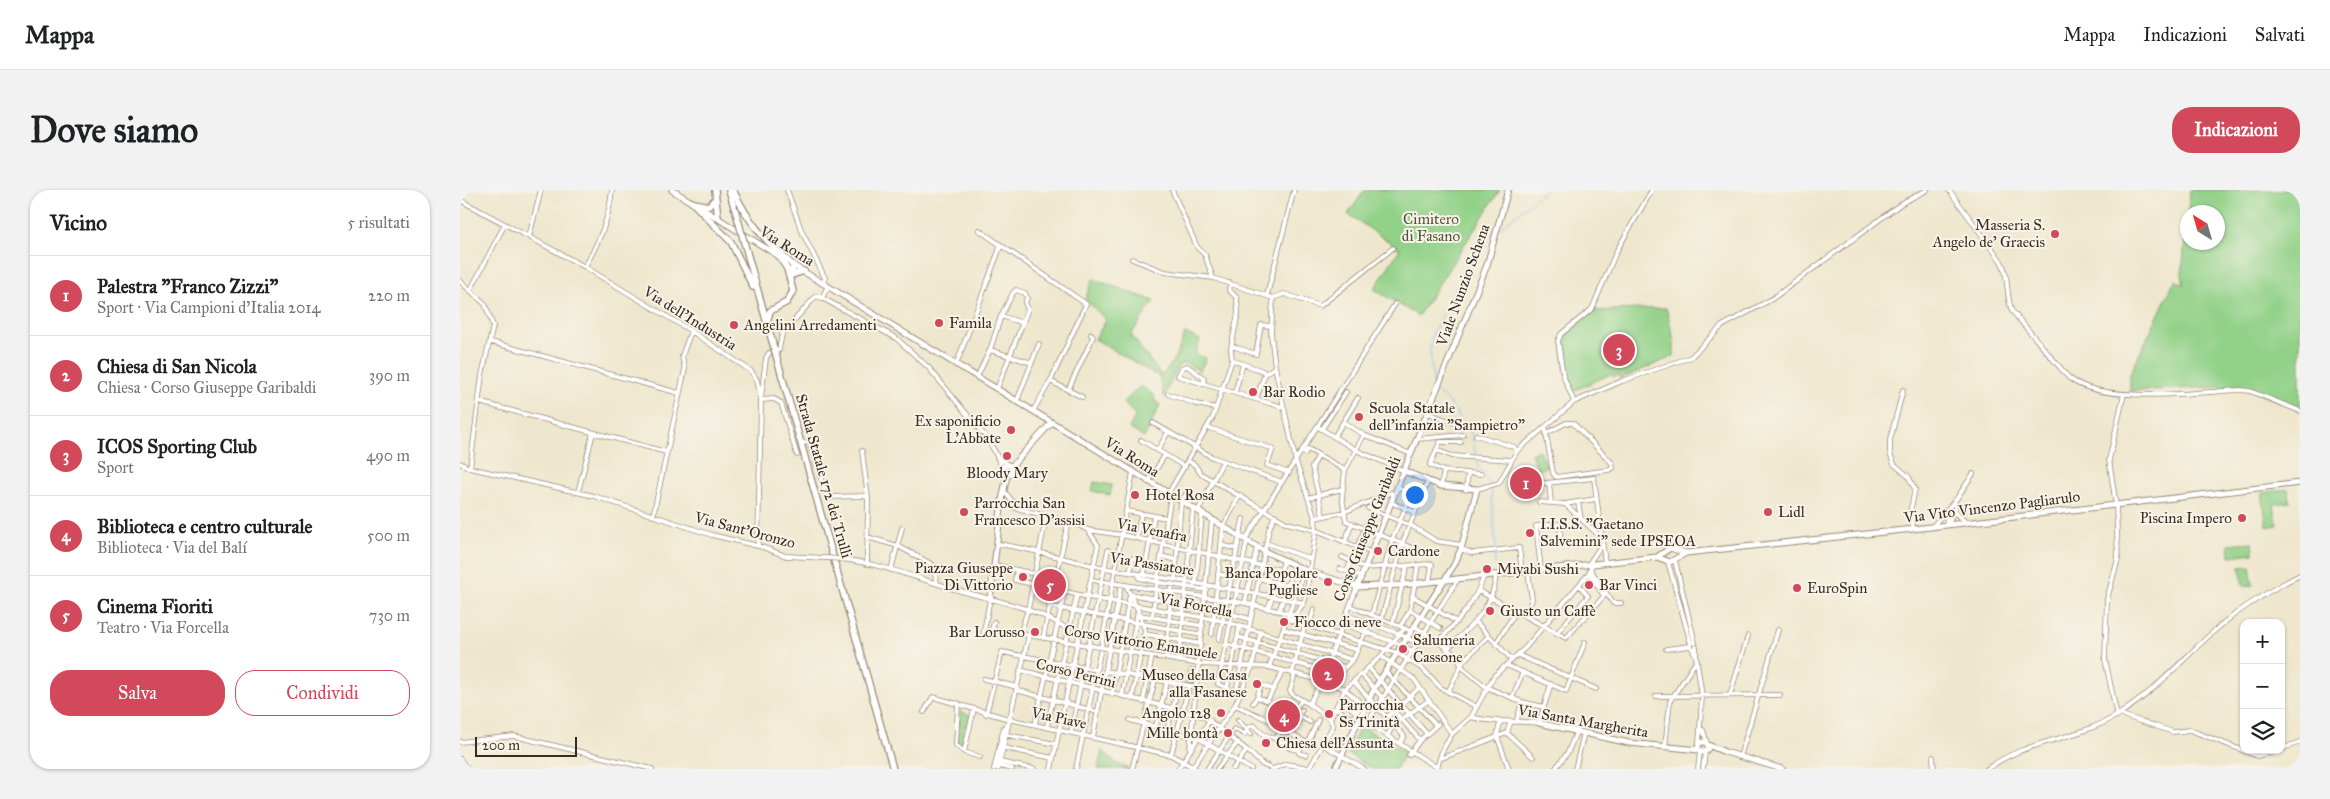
<!DOCTYPE html>
<html lang="it">
<head>
<meta charset="utf-8">
<style>
  body { margin:0; font-family:"IM FELL Great Primer",serif; background:#f2f2f2; color:#202124 }
  .controls { position:absolute; right:15px; bottom:15px; display:grid; overflow:hidden; border-radius:10px; box-shadow:0 1px 4px #0004 }
  .controls button { width:45px; height:45px; display:grid; place-items:center; padding:0; border:0; border-bottom:1px solid #e0e0e0; background:#fff; color:#202124; font:25px sans-serif }
  .compass { position:absolute; left:1720px; top:15px; width:45px; height:45px; border-radius:50%; background:#fff; box-shadow:0 1px 4px #0004; rotate:323deg }
  .scale { position:absolute; left:15px; bottom:12px; width:102px; box-sizing:border-box; padding-left:5px; border:2px solid #3b2a1e; border-top:0; font-size:14px; line-height:18px; white-space:nowrap; color:#3b2a1e; -webkit-text-stroke:4px #f7f3e8; paint-order:stroke }
  .you { position:absolute; left:954px; top:304px; width:18px; height:18px; margin:-12px; border:4px solid #fff; border-radius:50%; background:#1a73e8; box-shadow:0 0 0 8px #1a73e833 }
  .badge { display:grid; place-items:center; width:32px; height:32px; border-radius:50%; background:#d1495b; color:#fff; font-size:16px; font-weight:700 }
  .pin { position:absolute; translate:-50% -50%; border:2px solid #fff; box-shadow:0 1px 5px #0006 }
  .list { margin:0; padding:0; list-style:none }
  h2 { display:flex; justify-content:space-between; align-items:center; height:65px; margin:0; padding:0 20px; font-size:21px }
  h2 small { font-size:16px; font-weight:400; color:#757577 }
  .list li { display:grid; grid-template-columns:32px 1fr auto; gap:15px; align-items:center; box-sizing:border-box; height:80px; padding:0 20px; border-top:1px solid #e0e0e0 }
  .list b { display:block; font-size:19px; white-space:nowrap }
  .list p { margin:0; font-size:16px; white-space:nowrap; color:#757577 }
  .list em { font-size:16px; font-style:normal; color:#757577 }
  .actions { display:flex; gap:10px; padding:15px 20px }
  .actions a { flex:1; padding:11px 0; border:1px solid #d1495b; border-radius:20px; text-align:center; font-size:18px; color:#d1495b }
  .actions .main { background:#d1495b; color:#fff }
  .icon { flex:none; width:28px; height:28px; fill:none; stroke:currentColor; stroke-width:2; stroke-linecap:round; stroke-linejoin:round }
  .map { position:relative; flex:none; width:1840px; height:579px; overflow:hidden; border-radius:20px }
  header { display:flex; align-items:center; gap:30px; box-sizing:border-box; height:70px; padding:0 25px; background:#fff; border-bottom:1px solid #e0e0e0 }
  header strong { font-size:24px }
  nav { display:flex; gap:28px; margin-inline-start:auto; font-size:18px }
  .intro { display:flex; align-items:center; justify-content:space-between; box-sizing:border-box; height:120px; padding:0 30px }
  h1 { margin:0; font-size:35px }
  .button { padding:12px 22px; border-radius:20px; background:#d1495b; color:#fff; font-size:18px; font-weight:700 }
  main { display:flex; gap:30px; padding:0 30px }
  aside { flex:1; background:#fff; border-radius:20px; box-shadow:0 1px 4px #0004 }
  .map>svg:first-child { display:block }
</style>
</head>
<body>
<header>
<strong>Mappa</strong>
<nav><a>Mappa</a><a>Indicazioni</a><a>Salvati</a></nav>
</header>
<div class="intro"><h1>Dove siamo</h1><a class="button">Indicazioni</a></div>
<main>
<aside>
<h2>Vicino<small>5 risultati</small></h2>
<ul class="list">
<li><span class="badge">1</span><div><b>Palestra &quot;Franco Zizzi&quot;</b><p>Sport · Via Campioni d'Italia 2014</p></div><em>220 m</em></li>
<li><span class="badge">2</span><div><b>Chiesa di San Nicola</b><p>Chiesa · Corso Giuseppe Garibaldi</p></div><em>390 m</em></li>
<li><span class="badge">3</span><div><b>ICOS Sporting Club</b><p>Sport</p></div><em>490 m</em></li>
<li><span class="badge">4</span><div><b>Biblioteca e centro culturale</b><p>Biblioteca · Via del Balí</p></div><em>500 m</em></li>
<li><span class="badge">5</span><div><b>Cinema Fioriti</b><p>Teatro · Via Forcella</p></div><em>730 m</em></li>
</ul>
<div class="actions"><a class="main">Salva</a><a>Condividi</a></div>
</aside>
<div class="map">
<svg width="1840" height="579" viewBox="0 0 1840 579">
  <rect width="100%" height="100%" fill="#f7f3e8"/>
  <filter id="ink" filterUnits="userSpaceOnUse"><feTurbulence type="fractalNoise" baseFrequency=".02" numOctaves="2"/><feDisplacementMap in="SourceGraphic" scale="10" xChannelSelector="R" yChannelSelector="G"/><feConvolveMatrix kernelMatrix="1 2 1 2 8 2 1 2 1" color-interpolation-filters="sRGB"/></filter>
  <filter id="wash" filterUnits="userSpaceOnUse"><feTurbulence type="fractalNoise" baseFrequency=".0096" numOctaves="4" result="noise"/><feDisplacementMap in="SourceGraphic" scale="20" xChannelSelector="R" yChannelSelector="G"/><feGaussianBlur stdDeviation="1.12" result="paint"/><feColorMatrix in="noise" values="0 0 0 0 0 0 0 0 0 0 0 0 0 0 0 0 0 1.4 0 .05"/><feComposite in="paint" operator="in"/></filter>
  <g filter="url(#wash)">
    <rect width="100%" height="100%" fill="#efe7cd"/>
    <path fill="#92d188" stroke="#667e53" d="M905,0H1040L958,126L914,99L940,59L888,24Z
      M1730,0H1840V220L1783,196L1670,201V184L1715,90L1724,95L1722,84L1727,28L1728,52H1758V22H1728Z
      M633,89L694,111L671,145L700,184L699,187C712,179 720,157 725,143L740,150L735,164L746,168L740,181L725,173L717,177L704,207L699,187L635,149L646,130L625,109Z
      M1206,118L1214,150V166L1160,189L1158,185L1153,187L1151,184L1113,201L1106,183L1102,155L1104,147L1134,121Z
      M680,196L694,205L695,211L700,215L684,248L669,238L676,225L663,213Z
      M1079,260L1087,276L1079,280L1071,264Z
      M634,292L652,295L650,305L632,301Z
      M1828,299L1830,312L1814,314L1817,335L1807,337L1802,303Z
      M1792,352L1793,363L1770,366L1769,354Z
      M1790,376L1793,395L1783,396L1780,377Z
      M728,477L736,478L735,495L726,493Z
      M500,522L510,525L507,536H504L502,553L500,554L497,551Z
      M901,536L945,562L936,579H912L887,563Z
      M642,560L657,574L667,577V579H638Z"/>
    <g fill="none" stroke-linecap="round" stroke-linejoin="round">
      <path stroke="#7dbff2" stroke-width="1" d="M1041,37L1086,0
        M974,200L970,160L973,143L1018,57L1034,42
        M977,202L988,211L1012,245L1016,265
        M1017,270L1018,278L1030,293
        M1031,297L1036,358
        M1035,363V374"/>
    </g>
  </g>
  <g filter="url(#ink)">
    <g fill="none" stroke-linecap="round" stroke-linejoin="round">
      <path stroke="#cbc1aa" stroke-width="4" stroke-dasharray="4 2" stroke-linecap="butt" d="M980,438L985,441
        M801,571L812,576"/>
      <defs>
        <path id="street" d="M327,0L342,42L365,88L363,93
          M712,0L737,57L745,65L753,88
          M1489,0L1541,71C1550,87 1545,105 1552,121L1609,188C1643,215 1737,202 1780,200L1790,201L1840,221
          M0,7L4,0
          M0,10L125,77L231,141L291,181L297,190L301,210L298,356
          M519,40L626,114L592,188L573,221
          M69,47L81,0
          M672,69L705,82L753,88L813,108
          M125,77C139,51 149,30 152,0
          M0,91L25,114L33,136L22,185L10,278
          M11,99L45,34
          M807,105L834,0
          M362,108L436,148L469,178L524,245L534,260L543,280
          M813,108L811,144L815,177L836,272L855,328L856,340L846,406L844,413L835,425
          M813,108L824,104L860,116L933,58
          M541,126L563,133
          M31,152L219,203
          M772,156L796,164L801,135L811,136
          M319,160L322,144L356,106L362,108L368,96
          M530,160L572,173
          M772,170L803,181L805,184
          M496,175L541,55
          M517,187L530,160L541,126L553,103L556,100L565,103L567,108L565,113L568,119L537,199
          M590,191L622,207
          M743,194L744,188L727,176L722,178L718,186C753,197 788,207 823,217
          M608,200L633,147L631,144
          M1443,200L1430,250V264L1434,274L1448,286L1455,299L1451,318L1453,339
          M775,202L783,174
          M708,204L736,214L756,218
          M301,208L306,168L309,163
          M796,209L805,184L815,177
          M301,210L314,209L321,213L337,265
          M557,211L579,154
          M19,212L206,262
          M1114,212L1103,185L1098,151L1101,144L1132,119L1157,60L1192,0
          M968,223L1002,236
          M883,232L904,245L951,264
          M693,233L752,267L822,292
          M858,237L896,260L944,281
          M749,238L813,259L807,275L829,283
          M1085,238L1093,283L1096,287L1149,280L1153,278L1152,273L1113,233H1106L1087,243
          M862,239L886,202
          M904,245L885,280L882,307L886,331L967,364
          M1016,245L1054,257L1057,261
          M874,247L898,208
          M957,249L1003,245
          M681,250L725,277
          M1001,252H980L970,275L984,281L1021,284
          M341,253L349,252L367,307L405,306L408,308
          M698,260L708,242
          M976,260L992,266L1052,270
          M402,261L408,308L407,374
          M842,262L845,263L848,259L885,280
          M859,265L852,277L863,326
          M538,267L548,275
          M728,271L735,275L741,284L827,333L856,340L912,363
          M0,273L10,278L134,306L252,345L302,357L326,366L365,368
          M688,292L705,265
          M1089,293L1091,313
          M1076,294L1134,288L1145,373
          M981,296L984,281
          M938,298L961,308
          M1017,299L1039,293L1057,261L1114,212L1162,191L1231,167L1262,136L1312,109L1442,13L1467,0
          M1006,300L1008,284
          M544,301L557,317
          M118,302L133,243
          M708,304L753,227L772,170L771,158L778,123L777,108L769,100L770,93
          M848,308L882,299
          M542,310L549,316L616,334L628,340L662,345L821,380
          M1079,312L1105,314L1136,309
          M1118,312L1121,329
          M1495,312V323L1506,332
          M932,313L955,322
          M1105,314L1142,348
          M908,318L952,336L976,351L1002,355
          M666,321L707,328
          M738,321L763,271
          M1486,323L1487,335
          M193,326L225,179L222,166L231,141
          M855,328L884,322L931,303L935,305
          M1489,334L1493,320
          M1472,337L1497,308L1513,284
          M407,347L438,356L473,375L477,393
          M677,348L681,324
          M785,350L935,114
          M885,352L892,333
          M806,353L851,369
          M538,354C574,359 609,371 645,378C712,390 778,399 844,413
          M761,355L777,359
          M1001,359L1012,363L1059,358L1062,382
          M701,366L717,370
          M882,367L905,378L972,374L969,392
          M382,369C421,374 457,388 494,399C533,411 575,416 609,440
          M1215,371L1235,453
          M1208,372L1231,454
          M535,375L557,380
          M1128,375L1142,354
          M880,379L902,386
          M1130,379L1153,413H1161
          M431,380L442,338
          M1081,380L1076,336L1101,334L1100,347
          M887,381L913,320
          M670,382L673,368
          M575,384L557,380L555,390L628,407L763,431L893,470
          M679,384V388L697,392L711,305
          M758,384L772,387
          M684,385L694,326
          M799,388L838,399
          M715,389L721,312L728,301
          M632,390L785,413L835,425L830,430
          M736,392L742,324
          M1019,401L1106,448L1144,406L1129,383
          M670,404L744,418
          M952,406L997,432
          M785,413L797,357
          M589,416L742,445
          M890,416L951,441
          M808,419L824,371
          M950,420L980,438
          M819,421L835,375
          M772,424L790,429
          M912,424L932,350L951,304
          M680,425L743,436
          M886,425L940,444L958,454
          M1066,425L1072,409L1068,382
          M692,427L697,392L746,400
          M922,428L942,354L968,291
          M827,429L937,463L963,479L981,498L1015,516
          M1015,431L1052,470
          M534,432L532,439L739,474L809,477L867,492L885,499
          M933,432L947,376
          M883,434L942,455L953,462
          M845,435L833,480L834,487L830,501L833,505L849,514L859,496L897,397
          M941,435L950,420L958,375
          M849,436L854,419
          M954,436C966,444 999,462 1001,476L1026,497L1062,512L1084,517
          M823,439L898,460
          M560,444L568,419L586,328
          M685,444L741,454
          M752,444L763,337L780,305
          M1096,444L1128,406L1119,395
          M523,446L530,409
          M778,447L885,477
          M583,448L608,332
          M759,449L783,329
          M978,452C997,432 1015,413 1024,386
          M1036,453L1057,420
          M766,454L865,481
          M707,456L740,462
          M1232,458L1236,466V457
          M987,459C1010,437 1034,418 1036,385
          M1206,459L1230,456
          M1058,465L1136,499
          M921,466L954,489L992,544
          M1236,466L1242,506L1239,554
          M706,468L712,394
          M719,471L733,319
          M1046,475L1106,501L1125,452
          M809,477L845,380
          M909,478L967,544
          M560,480L743,526L787,560L803,575L813,579L826,574L849,578
          M645,481L737,497
          M925,481L976,535
          M903,486L960,550
          M524,489L557,497
          M895,493L944,546L940,553
          M873,494L881,482L894,468L909,433
          M767,498L780,435
          M812,499L801,495L797,507L807,511L823,481
          M556,500L638,522
          M887,501L902,514L891,531
          M776,502L809,339L815,325
          M988,502L1004,470L1029,446
          M652,504L670,404L666,395
          M781,504L758,494L787,351
          M1270,505L1288,446
          M662,506L678,420L670,404
          M1196,506L1320,505
          M1052,508L1063,482
          M672,509L685,440L678,420
          M882,510L897,523
          M683,512L692,466
          M498,513L496,555L504,562L520,567
          M793,513L797,507
          M849,514L870,529
          M775,515L822,536
          M878,519L889,528L894,526
          M464,522L473,507L549,529L711,565L736,579
          M526,524L542,462L637,480
          M1659,524L1713,542L1730,540L1797,566L1819,560
          M1657,526L1645,469L1647,409L1658,369L1656,315L1649,270L1664,204
          M841,527L850,532
          M841,527L838,525L842,520
          M1011,527C1034,534 1055,530 1079,533L1091,494
          M899,528L978,578
          M870,529L885,499L921,466L945,438
          M883,529L891,531
          M670,530L738,548L791,579
          M778,530L791,544
          M1057,530L1062,512
          M907,533L998,389
          M575,534L605,401
          M587,536L617,405
          M696,536L707,492
          M787,538L794,535C801,545 806,545 817,549C826,553 827,561 840,559
          M774,539L785,544L788,540
          M822,539L845,552
          M707,540L719,494
          M919,540L926,528L959,498
          M1243,540L1247,553
          M611,542L648,360
          M1047,543L1073,567
          M547,545L596,554
          M831,545L841,527
          M928,545L933,535L968,511
          M1037,546L1049,579
          M1037,546L1040,533
          M633,547L661,395
          M816,549L822,539L824,531L842,510
          M0,552L54,546L192,579
          M845,552H848L858,530
          M862,554L904,579
          M1205,557L1210,511L1237,470
          M544,558L593,568
          M730,559L752,330
          M840,559L839,563L846,565
          M1821,559L1840,552
          M504,562L514,519
          M711,565L729,496
          M949,565L960,550L978,534
          M1280,567L1318,440
          M1473,567L1474,579
          M982,568L1047,543L1051,531
          M0,569L7,579
          M540,572L574,579
          M539,576L552,579
          M732,578L775,515L792,477L801,441
          M977,578L982,561L992,544L1011,527L1034,486L1066,457L1129,383L1132,374
          M534,579L544,537L548,534
          M538,579L569,445
          M591,579L638,355L628,340
          M616,579L641,458L673,282
          M672,579L695,490
          M718,579L750,530
          M747,579L772,542
          M757,579L778,552
          M773,579L787,560
          M849,579L873,536L870,529
          M1095,579L1108,562L1117,540
          M1115,579L1124,543
          M1238,579L1240,562
          M1243,579L1245,562
          M1527,579C1568,549 1614,551 1656,526C1695,503 1726,465 1760,436C1781,418 1815,397 1840,385"/>
        <path id="secondary" d="M212,0L322,68
          M331,74L804,361L845,380L897,397L942,395L1197,367L1210,372L1226,363L1210,358L1197,367
          M543 280a5 5 0 1 1 10 0a5 5 0 1 1-10 0Z
          M551,277L591,233
          M1226,363L1453,339L1840,293
          M897,397L1027,75L1048,0
          M530,409L542,310L547,285
          M1079,533L1169,553L1239,560
          M1238 557a5 5 0 1 1 10 0a5 5 0 1 1-10 0Z
          M1248,555L1265,562L1322,579
          M875,579L914,499L994,375L1001,359L1017,299L981,296L944,281"/>
        <path id="primary" d="M255,0L258,28
          M269,0L279,33
          M273,0C289,33 305,51 333,75L332,85
          M232,12L271,52L293,97
          M234,13L249,16L255,9
          M284,52L433,579
          M332,85L344,81
          M307,132L310,121L327,112L333,101L327,79L319,66"/>
      </defs>
      <use href="#street" stroke="#958876" stroke-width="5.5"/>
      <use href="#secondary" stroke="#958876" stroke-width="7"/>
      <use href="#primary" stroke="#958876" stroke-width="8"/>
      <use href="#street" stroke="#fff" stroke-width="4"/>
      <use href="#secondary" stroke="#fff" stroke-width="5"/>
      <use href="#primary" stroke="#fff" stroke-width="5.5"/>
      <defs>
        <path id="street-bridge" d="M365,368L382,369"/>
        <path id="primary-bridge" d="M279,33L284,52"/>
      </defs>
      <use href="#street-bridge" stroke="#958876" stroke-width="5.5" stroke-linecap="butt"/>
      <use href="#primary-bridge" stroke="#958876" stroke-width="8" stroke-linecap="butt"/>
      <use href="#street-bridge" stroke="#fff" stroke-width="4"/>
      <use href="#primary-bridge" stroke="#fff" stroke-width="5.5"/>
    </g>
  </g>
  <g fill="#d1495b" stroke="#f7f3e8" stroke-width="2">
    <circle cx="1595" cy="44" r="5"/>
    <circle cx="479" cy="133" r="5"/>
    <circle cx="274" cy="135" r="5"/>
    <circle cx="793" cy="202" r="5"/>
    <circle cx="899" cy="227" r="5"/>
    <circle cx="551" cy="240" r="5"/>
    <circle cx="547" cy="266" r="5"/>
    <circle cx="675" cy="305" r="5"/>
    <circle cx="504" cy="322" r="5"/>
    <circle cx="1308" cy="322" r="5"/>
    <circle cx="1782" cy="328" r="5"/>
    <circle cx="1070" cy="343" r="5"/>
    <circle cx="918" cy="361" r="5"/>
    <circle cx="1027" cy="379" r="5"/>
    <circle cx="563" cy="387" r="5"/>
    <circle cx="868" cy="392" r="5"/>
    <circle cx="1129" cy="395" r="5"/>
    <circle cx="1337" cy="398" r="5"/>
    <circle cx="1030" cy="421" r="5"/>
    <circle cx="824" cy="432" r="5"/>
    <circle cx="575" cy="442" r="5"/>
    <circle cx="943" cy="459" r="5"/>
    <circle cx="797" cy="494" r="5"/>
    <circle cx="761" cy="523" r="5"/>
    <circle cx="869" cy="524" r="5"/>
    <circle cx="768" cy="543" r="5"/>
    <circle cx="806" cy="553" r="5"/>
  </g>
  <g text-anchor="middle" stroke-width="4" stroke-linejoin="round" paint-order="stroke">
    <g font-size="15" fill="#515438" stroke="#f7f3e8">
      <text x="971" y="34">Cimitero<tspan x="971" dy="17">di Fasano</tspan></text>
    </g>
    <g font-size="15" fill="#3b2a1e" stroke="#f7f3e8" text-anchor="start">
      <text x="1585" y="40" text-anchor="end">Masseria S.<tspan x="1585" dy="17">Angelo de' Graecis</tspan></text>
      <text x="489" y="138">Famila</text>
      <text x="284" y="140">Angelini Arredamenti</text>
      <text x="803" y="207">Bar Rodio</text>
      <text x="909" y="223">Scuola Statale<tspan x="909" dy="17">dell'infanzia "Sampietro"</tspan></text>
      <text x="541" y="236" text-anchor="end">Ex saponificio<tspan x="541" dy="17">L'Abbate</tspan></text>
      <text x="547" y="288" text-anchor="middle">Bloody Mary</text>
      <text x="685" y="310">Hotel Rosa</text>
      <text x="514" y="318">Parrocchia San<tspan x="514" dy="17">Francesco D'assisi</tspan></text>
      <text x="1318" y="327">Lidl</text>
      <text x="1772" y="333" text-anchor="end">Piscina Impero</text>
      <text x="1080" y="339">I.I.S.S. "Gaetano<tspan x="1080" dy="17">Salvemini" sede IPSEOA</tspan></text>
      <text x="928" y="366">Cardone</text>
      <text x="553" y="383" text-anchor="end">Piazza Giuseppe<tspan x="553" dy="17">Di Vittorio</tspan></text>
      <text x="1037" y="384">Miyabi Sushi</text>
      <text x="858" y="388" text-anchor="end">Banca Popolare<tspan x="858" dy="17">Pugliese</tspan></text>
      <text x="1139" y="400">Bar Vinci</text>
      <text x="1347" y="403">EuroSpin</text>
      <text x="1040" y="426">Giusto un Caffè</text>
      <text x="834" y="437">Fiocco di neve</text>
      <text x="565" y="447" text-anchor="end">Bar Lorusso</text>
      <text x="953" y="455">Salumeria<tspan x="953" dy="17">Cassone</tspan></text>
      <text x="787" y="490" text-anchor="end">Museo della Casa<tspan x="787" dy="17">alla Fasanese</tspan></text>
      <text x="879" y="520">Parrocchia<tspan x="879" dy="17">Ss Trinità</tspan></text>
      <text x="751" y="528" text-anchor="end">Angolo 128</text>
      <text x="758" y="548" text-anchor="end">Mille bontà</text>
      <text x="816" y="558">Chiesa dell’Assunta</text>
    </g>
    <g font-size="15" fill="#3b2a1e" stroke="#f7f3e8">
      <text transform="translate(327 56) rotate(32)" y="5">Via Roma</text>
      <text transform="translate(1003 95) rotate(-70)" y="5">Viale Nunzio Schena</text>
      <text transform="translate(230 128) rotate(32)" y="5">Via dell'Industria</text>
      <text transform="translate(672 267) rotate(32)" y="5">Via Roma</text>
      <text transform="translate(364 286) rotate(74)" y="5">Strada Statale 172 dei Trulli</text>
      <text transform="translate(1532 317) rotate(-7)" y="5">Via Vito Vincenzo Pagliarulo</text>
      <text transform="translate(907 339) rotate(-68)" y="5">Corso Giuseppe Garibaldi</text>
      <text transform="translate(285 340) rotate(15)" y="5">Via Sant'Oronzo</text>
      <text transform="translate(692 340) rotate(11)" y="5">Via Venafra</text>
      <text transform="translate(692 374) rotate(9)" y="5">Via Passiatore</text>
      <text transform="translate(736 415) rotate(11)" y="5">Via Forcella</text>
      <text transform="translate(681 452) rotate(9)" y="5">Corso Vittorio Emanuele</text>
      <text transform="translate(616 483) rotate(14)" y="5">Corso Perrini</text>
      <text transform="translate(599 528) rotate(12)" y="5">Via Piave</text>
      <text transform="translate(1123 531) rotate(10)" y="5">Via Santa Margherita</text>
    </g>
  </g>
</svg>
<div class="controls">
<button>+</button>
<button>−</button>
<button><svg class="icon" aria-label="layers" viewBox="0 0 24 24"><path d="M12 4l9 5-9 5-9-5zM3 14l9 5 9-5"/></svg></button>
</div>
<svg class="compass" viewBox="-18 -18 36 36"><path d="M0-13l5 13h-10z" fill="#e53935"/><path d="M0 13l5-13h-10z" fill="#757577"/></svg>
<div class="scale">200 m</div>
<div class="you"></div>
<div class="pin badge" style="left:1066px;top:293px">1</div>
<div class="pin badge" style="left:868px;top:484px">2</div>
<div class="pin badge" style="left:1159px;top:160px">3</div>
<div class="pin badge" style="left:824px;top:526px">4</div>
<div class="pin badge" style="left:590px;top:395px">5</div>
</div>
</main>
</body>
</html>
